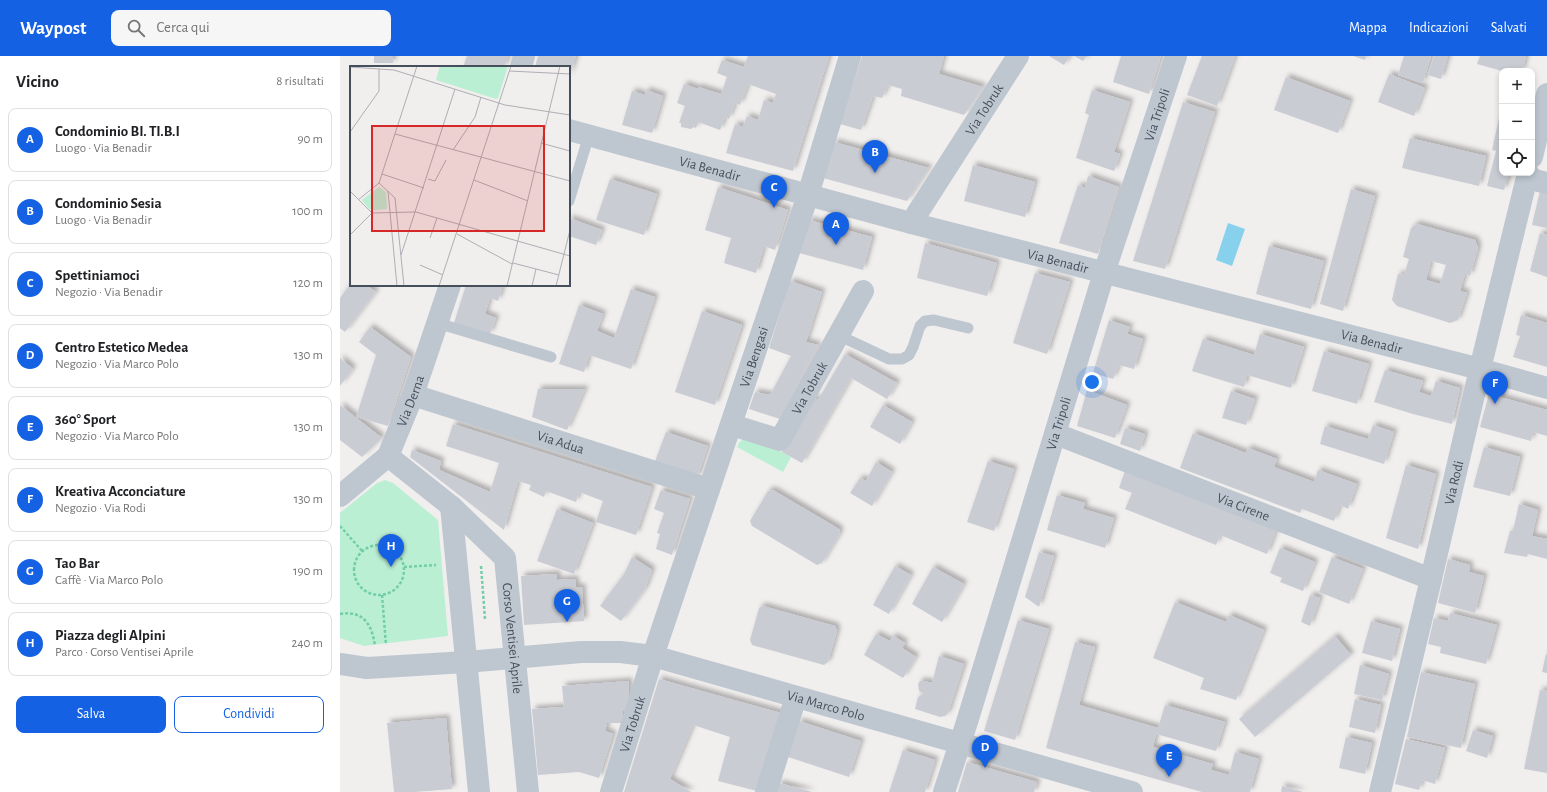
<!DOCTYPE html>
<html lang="it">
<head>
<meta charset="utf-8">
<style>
  body { margin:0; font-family:"Alegreya Sans",sans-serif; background:#f6f6f6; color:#202124 }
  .controls { position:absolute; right:12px; top:12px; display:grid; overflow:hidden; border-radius:8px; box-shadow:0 2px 6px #0003 }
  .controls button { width:36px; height:36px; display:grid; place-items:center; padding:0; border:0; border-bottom:1px solid #e0e0e0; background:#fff; color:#202124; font:20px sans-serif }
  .you { position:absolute; left:752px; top:326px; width:14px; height:14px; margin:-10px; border:3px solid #fff; border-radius:50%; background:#1a73e8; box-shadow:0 0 0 6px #1a73e833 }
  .badge { display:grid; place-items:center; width:26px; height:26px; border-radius:50%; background:#1561e3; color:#fff; font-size:13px; font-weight:700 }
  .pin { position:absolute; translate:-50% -33px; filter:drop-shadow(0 1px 2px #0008) }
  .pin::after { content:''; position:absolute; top:21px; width:14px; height:12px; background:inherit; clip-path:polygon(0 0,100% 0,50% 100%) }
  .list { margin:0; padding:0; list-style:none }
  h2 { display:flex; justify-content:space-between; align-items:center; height:52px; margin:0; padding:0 16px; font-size:17px }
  h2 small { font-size:13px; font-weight:400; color:#757577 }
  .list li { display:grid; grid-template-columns:26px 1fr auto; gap:12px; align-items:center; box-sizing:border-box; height:64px; margin:0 8px 8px; padding:0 8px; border:1px solid #e0e0e0; border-radius:8px }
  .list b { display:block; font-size:15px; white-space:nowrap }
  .list p { margin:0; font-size:13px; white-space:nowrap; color:#757577 }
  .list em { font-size:13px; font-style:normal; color:#757577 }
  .actions { display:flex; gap:8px; padding:12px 16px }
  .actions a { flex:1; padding:9px 0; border:1px solid #1561e3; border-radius:8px; text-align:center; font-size:14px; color:#1561e3 }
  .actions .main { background:#1561e3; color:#fff }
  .icon { flex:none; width:22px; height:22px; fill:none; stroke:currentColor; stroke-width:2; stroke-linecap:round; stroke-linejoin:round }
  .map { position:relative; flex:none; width:1207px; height:736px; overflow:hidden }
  header { display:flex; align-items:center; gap:24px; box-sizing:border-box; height:56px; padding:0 20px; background:#1561e3; color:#fff }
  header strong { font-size:19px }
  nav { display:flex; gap:22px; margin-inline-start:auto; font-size:14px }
  .search { width:280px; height:36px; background:#f6f6f6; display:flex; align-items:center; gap:10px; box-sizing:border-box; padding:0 14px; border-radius:8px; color:#757577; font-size:15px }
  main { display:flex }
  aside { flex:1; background:#fff }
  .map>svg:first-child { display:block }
</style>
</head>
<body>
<header>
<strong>Waypost</strong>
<div class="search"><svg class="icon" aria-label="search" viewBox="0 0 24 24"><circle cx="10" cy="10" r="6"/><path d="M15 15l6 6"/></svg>Cerca qui</div>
<nav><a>Mappa</a><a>Indicazioni</a><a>Salvati</a></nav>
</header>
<main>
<aside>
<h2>Vicino<small>8 risultati</small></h2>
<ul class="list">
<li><span class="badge">A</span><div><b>Condominio BI. TI.B.I</b><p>Luogo · Via Benadir</p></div><em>90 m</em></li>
<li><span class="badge">B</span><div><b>Condominio Sesia</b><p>Luogo · Via Benadir</p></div><em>100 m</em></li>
<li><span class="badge">C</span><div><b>Spettiniamoci</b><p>Negozio · Via Benadir</p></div><em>120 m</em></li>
<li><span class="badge">D</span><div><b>Centro Estetico Medea</b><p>Negozio · Via Marco Polo</p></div><em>130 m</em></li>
<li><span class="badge">E</span><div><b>360° Sport</b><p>Negozio · Via Marco Polo</p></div><em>130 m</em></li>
<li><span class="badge">F</span><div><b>Kreativa Acconciature</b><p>Negozio · Via Rodi</p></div><em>130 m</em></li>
<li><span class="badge">G</span><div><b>Tao Bar</b><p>Caffè · Via Marco Polo</p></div><em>190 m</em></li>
<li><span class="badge">H</span><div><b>Piazza degli Alpini</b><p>Parco · Corso Ventisei Aprile</p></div><em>240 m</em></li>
</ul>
<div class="actions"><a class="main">Salva</a><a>Condividi</a></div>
</aside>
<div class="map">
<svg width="1207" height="736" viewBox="0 0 1207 736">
  <defs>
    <filter id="shadow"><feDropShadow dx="3.5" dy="-3.5" stdDeviation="2" flood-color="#0004"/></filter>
  </defs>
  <rect width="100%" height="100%" fill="#f1eeee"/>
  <path fill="#bbefd3" d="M403,383L442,396L451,401L443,416L397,391L399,387Z
    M45,424L53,427L98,464L108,580L24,590L0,582V457L37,427Z"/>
  <path fill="#87d1ed" d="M888,167L905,173L892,210L876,204Z"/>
  <path fill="#caccd4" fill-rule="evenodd" filter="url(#shadow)" d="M34,0H53V7H34Z
    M127,0H168L164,11H123Z
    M198,0H236L229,22V11H195Z
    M408,0H489L453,115L386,97L395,68L403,71L407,60L418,64L424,44L433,47L436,38L408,28L400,49L395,47L389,63L385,61L380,74L358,66L356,72L354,71L351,73L341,71V67H339L345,50L337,47L344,28L358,33V31L381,38L387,21L377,17L382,4L404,11Z
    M522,0H604L599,18L643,31L624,59L561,40L562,33L548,29L542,42L533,40L521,74L500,68Z
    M709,0H730L724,9Z
    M734,0H747L743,5Z
    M781,0H821L809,38L773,26Z
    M862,0H895L877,50L847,39Z
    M1013,0H1026L1025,4Z
    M1064,0H1091L1083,27L1058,19Z
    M1094,0H1108L1101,23L1088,19Z
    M1140,0H1186L1182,15H1162L1137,8Z
    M1049,18L1085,32L1074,60L1038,46Z
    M946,21L1010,45L998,77L934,54Z
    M306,34L323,40L312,77L282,69L292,35L305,39Z
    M752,34L790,46L774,96L780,98L774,115L736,102L749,59L745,57Z
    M843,46L875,56L825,213L793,205Z
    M1161,53L1162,117H1169L1164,134L1147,130L1156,95L1152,94Z
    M1070,82L1146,100L1139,130L1062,112Z
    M494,86L589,112L567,145L483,122Z
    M633,109L695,126L685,161L624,145Z
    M748,120L779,131L758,198L719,187L738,129L745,132Z
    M270,123L317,138L304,179L256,164Z
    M378,131L448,154L435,194L424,190L416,217L384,207L391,182L365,174Z
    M1011,133L1035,140L1003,255L980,248Z
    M1200,135L1207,136V172L1192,169Z
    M229,162L262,174L256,189L229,180Z
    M469,164L532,181L523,214L459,197Z
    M1077,168L1135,184L1138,192L1130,220L1125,218L1120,235L1127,237L1118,264L1110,267L1057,250L1052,244L1058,218L1064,219L1069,203L1063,201L1071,172ZM1091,205L1106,209L1100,228L1086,224Z
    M1200,177L1207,179V221L1190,215Z
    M585,187L657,207L647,240L577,222Z
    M929,190L984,205L971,253L916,238Z
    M695,217L730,226L707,298L673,287Z
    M450,225L482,236L466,286L478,289L440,363L409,353L415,336L430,339L451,300L429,292Z
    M11,227V229H26L36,236L5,276L0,272V242Z
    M126,229H163L158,245L150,242L145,258L156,262L150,278L114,267Z
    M291,233L315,241L291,313L249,299L244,316L219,308L239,249L263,258L257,275L274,282Z
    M362,255L402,269L375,349L335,336Z
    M1181,259L1207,267V311L1173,301L1180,280L1176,279Z
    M769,264L790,271L787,278L803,283L794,313L779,309L773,323L753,317Z
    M30,271L71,301L48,370L16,361L36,299L19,286Z
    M920,278L964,291L951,332L907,319L904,331L852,315L863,283L914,299Z
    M984,295L1029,308L1017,348L972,335Z
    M505,298L557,327L547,343L511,322L462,407L442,396L473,342L478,344Z
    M0,302L13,313L0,330Z
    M1045,314L1083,325L1079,336L1091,340L1096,325L1120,332L1112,368L1073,358L1034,346Z
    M198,333H245L227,374L192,361Z
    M747,334L787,349L775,382L737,370Z
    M891,335L915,343L906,369L882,362Z
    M1149,338L1207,354V380L1193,376L1191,385L1140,371Z
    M0,349L42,382L22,401L0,384Z
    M543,349L572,366L560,388L530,371Z
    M113,368L312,431L296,479L256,466L263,445L239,436L236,446L206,435L204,441L189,434L191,429L178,425L164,474L70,401L72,394L101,405L99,414L150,436L159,407L106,390Z
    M1033,369L1054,376L1044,408L980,388L985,370L1028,383Z
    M785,372L805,378L800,395L780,388Z
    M326,376L368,390L357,422L314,408Z
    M853,377L906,397L908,392L937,403L934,411L974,426L978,414L1017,428L1008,453L1000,449L994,465L962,453L960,457L840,412Z
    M1144,391L1180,401L1170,440L1133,431Z
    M648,405L674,413L654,475L627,466Z
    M536,406L552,416L532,450L510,437L520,422L526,425Z
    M1066,409L1096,418L1078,493L1046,482Z
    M785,415L936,474L927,498L880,479L876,489L785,453L792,437L779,432Z
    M321,434L350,443L332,499L316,493L320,478L317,477L324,457L314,453Z
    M433,434L499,473L500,477L482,507L477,509L412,470L410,465L428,435Z
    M717,439L745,447L743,453L774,462L765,492L707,474Z
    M1179,448L1198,454L1192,480L1207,483V503L1188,498L1187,501L1164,497L1170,475H1173Z
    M217,453L253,467L234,518L197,505Z
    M940,492L975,506L963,535L940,526L942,522L930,517Z
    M699,496L714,500L699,551L685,541Z
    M292,501L312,514L305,533L281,565L260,550L284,518Z
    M992,501L1023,513L1009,548L979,536Z
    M1108,503L1130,509L1129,516L1144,520L1135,557L1098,547Z
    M555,510L571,519L549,558L533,549Z
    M593,511L624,528L602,566L572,548Z
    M217,518V524L235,523L236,531H242L244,565L184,569L181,520Z
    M970,539L980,542L970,570L961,566Z
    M835,546L886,566L889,559L924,574L896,644L860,633L864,622L813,602Z
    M423,550L495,570L497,575L488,606L484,609L412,589L410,584L419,552Z
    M1110,557L1157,569L1146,608L1100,597L1101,591L1088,588L1094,562L1108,565Z
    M678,564L709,573L675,684L644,675Z
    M1031,565L1060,573L1052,605L1022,597Z
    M536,578L550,585L553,580L565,587L562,592L576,601L563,622L524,599Z
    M995,580L1011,599L915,681L899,663Z
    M735,586L755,591L739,649L818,672L825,649L885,666L876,695L816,678L813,691L873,708L871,714L889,719L895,696L919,703L910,736H862L706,692Z
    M1206,598L1207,599V617L1202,616Z
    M599,600L624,608L608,657L605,660L600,661L575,653L578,641L584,638L579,635L578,628L580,625H584L592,627Z
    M1020,609L1049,618L1042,644L1014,638Z
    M1081,616L1135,628L1121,692L1067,681Z
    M319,623L441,657L417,735L378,725L390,681L353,669L330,723L351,736H284Z
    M289,625L288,655H283L282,667H267L265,675L273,678L259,722L239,716L198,719L192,653L224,651L222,630Z
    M1200,634L1207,635V717L1184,713Z
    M1015,643L1041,649L1035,677L1009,671Z
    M106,662L112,733L75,736H54L47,667Z
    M459,665L521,685L509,721L448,701Z
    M1133,674L1153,680L1147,702L1126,695Z
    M1006,681L1032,687L1025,718L999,712Z
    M1066,683L1105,692L1095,728L1082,724L1079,734L1055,728Z
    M563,694L595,704L585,736H549Z
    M627,706L697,726L694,736H618Z
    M439,727L472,736H437Z
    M942,730L963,736H941Z"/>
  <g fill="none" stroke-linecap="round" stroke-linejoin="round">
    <path stroke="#72cea7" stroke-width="2.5" stroke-dasharray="3 2" stroke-linecap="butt" d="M0,470L23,496
      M14 514a25 25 0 1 1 50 0a25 25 0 1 1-50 0Z
      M141,510L145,563
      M64,511L96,509
      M42,539L46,589
      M0,558C24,554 32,569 35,590"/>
    <path stroke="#bec7d0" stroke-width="11" d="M229,145L249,79
      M97,267L211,301
      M498,279L549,303H562L569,299L573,291L580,270L585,265L594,264L628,272"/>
    <g stroke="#bec7d0" stroke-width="22">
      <path d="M181,11L184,0"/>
      <path id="s1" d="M229,74L571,167L1140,313L1207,332"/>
      <path d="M1192,101L1207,38"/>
      <path d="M1187,122L1207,127"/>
      <path id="s2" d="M571,167L678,0"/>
      <path id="s3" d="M73,339L369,433"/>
      <path id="s4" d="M392,369L440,384L523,235"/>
      <path id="s5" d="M716,378L1091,523"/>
      <path id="s6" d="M48,400L111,450L165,502L188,736"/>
      <path id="s7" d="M0,440L48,400L73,339L110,229"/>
      <path d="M111,450L139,736"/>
      <path id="s8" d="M0,608L27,612L126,606L241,596H280L313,600L792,736"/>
      <path id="s9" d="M271,736L313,600L468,139L510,0"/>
      <path d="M426,736L456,641"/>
      <path id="s10" d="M604,736L627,666L764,217L836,0"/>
      <path id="s11" d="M1040,736L1091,523L1140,313L1188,117"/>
    </g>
  </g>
  <g text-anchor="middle" stroke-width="3" stroke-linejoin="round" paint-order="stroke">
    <g font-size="14" fill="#46505c" stroke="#fff">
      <text dy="5" stroke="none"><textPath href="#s2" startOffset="135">Via Tobruk</textPath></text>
      <text dy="5" stroke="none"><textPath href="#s10" startOffset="710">Via Tripoli</textPath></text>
      <text dy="5" stroke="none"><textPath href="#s1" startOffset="146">Via Benadir</textPath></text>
      <text dy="5" stroke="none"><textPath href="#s1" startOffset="506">Via Benadir</textPath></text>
      <text dy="5" stroke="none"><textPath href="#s1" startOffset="830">Via Benadir</textPath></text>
      <text dy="5" stroke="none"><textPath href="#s9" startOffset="458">Via Bengasi</textPath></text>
      <text dy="5" stroke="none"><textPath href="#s4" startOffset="110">Via Tobruk</textPath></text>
      <text dy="5" stroke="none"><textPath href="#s7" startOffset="122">Via Derna</textPath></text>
      <text dy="5" stroke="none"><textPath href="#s10" startOffset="386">Via Tripoli</textPath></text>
      <text dy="5" stroke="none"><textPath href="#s3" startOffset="155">Via Adua</textPath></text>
      <text dy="5" stroke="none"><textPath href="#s11" startOffset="318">Via Rodi</textPath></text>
      <text dy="5" stroke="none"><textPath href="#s5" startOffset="201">Via Cirene</textPath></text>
      <text dy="5" stroke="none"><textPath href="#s6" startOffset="236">Corso Ventisei Aprile</textPath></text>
      <text dy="5" stroke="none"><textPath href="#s8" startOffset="494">Via Marco Polo</textPath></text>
      <text dy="5" stroke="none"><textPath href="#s9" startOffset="71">Via Tobruk</textPath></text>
    </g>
  </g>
  <g transform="translate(10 10)">
    <rect width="220" height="220" fill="#f1eeee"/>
    <path d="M90,0H158L148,32L146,33L86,14ZM29,121L36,126L37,143L25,144L19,143L12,134Z" fill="#bbefd3"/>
    <path fill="none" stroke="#adafb4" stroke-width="1" d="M0,1L44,4L155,39L220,49M159,5L220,8M0,66L29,25V3M45,68L220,115M191,77L220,85M103,84L125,51L131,31M32,108L74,122M78,113L85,115L96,94M124,114L178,135M29,117L45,132L54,220M0,125L22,147L66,146L220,190M38,125L47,220M8,134L29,117L67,0M107,168L162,198M0,169L22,147M80,172L87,152M51,189L105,23M163,197L209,209M70,199L93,209M89,220L161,0M157,220L210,0M182,220L186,203M206,220L220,164"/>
    <path fill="#d62828" fill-opacity="0.15" stroke="#d62828" stroke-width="2" d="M22,60H194V165H22Z"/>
    <rect width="220" height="220" fill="none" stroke="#46505c" stroke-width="2"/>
  </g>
</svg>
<div class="controls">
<button>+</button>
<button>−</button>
<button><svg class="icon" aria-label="locate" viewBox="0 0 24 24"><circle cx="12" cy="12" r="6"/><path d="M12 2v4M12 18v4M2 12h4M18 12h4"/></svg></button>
</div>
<div class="you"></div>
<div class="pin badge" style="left:496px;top:189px">A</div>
<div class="pin badge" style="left:535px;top:117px">B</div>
<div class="pin badge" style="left:434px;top:152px">C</div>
<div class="pin badge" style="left:645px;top:712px">D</div>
<div class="pin badge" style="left:829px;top:721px">E</div>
<div class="pin badge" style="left:1155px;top:348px">F</div>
<div class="pin badge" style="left:227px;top:566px">G</div>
<div class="pin badge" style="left:51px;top:511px">H</div>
</div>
</main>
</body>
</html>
